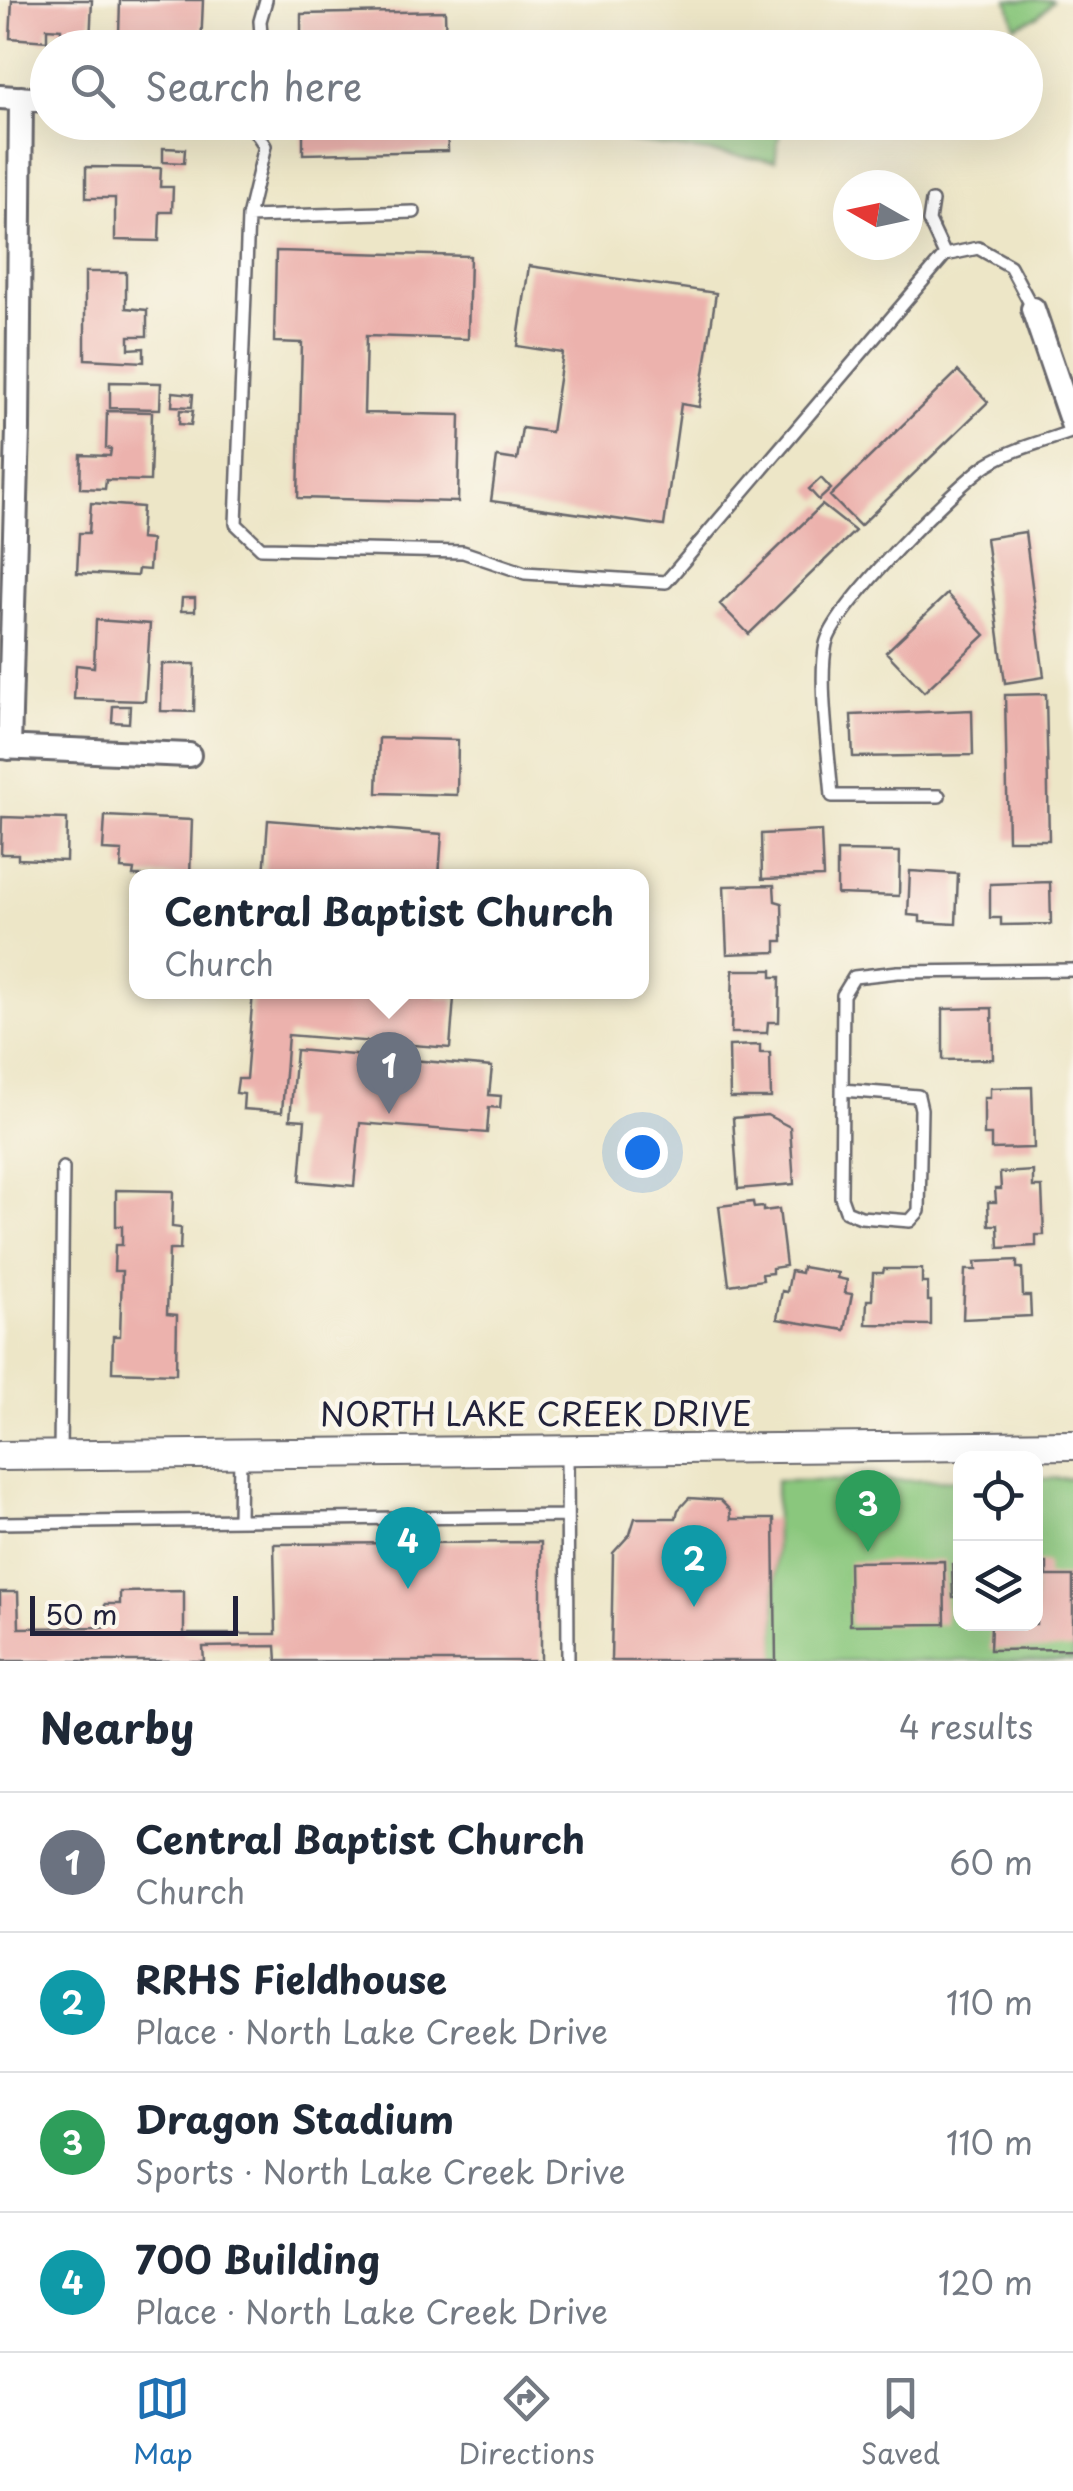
<!DOCTYPE html>
<html lang="en">
<head>
<meta charset="utf-8">
<style>
  body { margin:0; font-family:"Playpen Sans",sans-serif; background:#f6f6f7; color:#1f2937 }
  .controls { position:absolute; right:30px; bottom:30px; display:grid; overflow:hidden; border-radius:20px; box-shadow:0 10px 40px #0002 }
  .controls button { width:90px; height:90px; display:grid; place-items:center; padding:0; border:0; border-bottom:2px solid #e0e1e3; background:#fff; color:#1f2937; font:50px sans-serif }
  .compass { position:absolute; left:833px; top:170px; width:90px; height:90px; border-radius:50%; background:#fff; box-shadow:0 10px 40px #0002; rotate:279deg }
  .scale { position:absolute; left:30px; bottom:25px; width:208px; box-sizing:border-box; padding-left:10px; border:5px solid #22223b; border-top:0; font-size:28px; line-height:35px; white-space:nowrap; color:#22223b; -webkit-text-stroke:8px #fbf7ec; paint-order:stroke }
  .you { position:absolute; left:642px; top:1152px; width:35px; height:35px; margin:-25px; border:8px solid #fff; border-radius:50%; background:#1a73e8; box-shadow:0 0 0 15px #1a73e833 }
  .badge { display:grid; place-items:center; width:65px; height:65px; border-radius:50%; background:#1f6fb2; color:#fff; font-size:32px; font-weight:700 }
  .pin { position:absolute; translate:-50% -82px; filter:drop-shadow(0 2px 5px #0008) }
  .pin::after { content:''; position:absolute; top:52px; width:35px; height:30px; background:inherit; clip-path:polygon(0 0,100% 0,50% 100%) }
  .popup { position:absolute; left:129px; top:869px; width:520px; height:130px; box-sizing:border-box; display:grid; place-content:center; border-radius:20px; background:#fff; filter:drop-shadow(0 2px 8px #0005); font-size:32px; white-space:nowrap; color:#747a83 }
  .popup b { font-size:38px; color:#1f2937 }
  .popup::after { content:''; position:absolute; left:50%; top:100%; margin-left:-20px; border:20px solid transparent; border-top-color:#fff }
  .list { margin:0; padding:0; list-style:none }
  h2 { display:flex; justify-content:space-between; align-items:center; height:130px; margin:0; padding:0 40px; font-size:42px }
  h2 small { font-size:32px; font-weight:400; color:#747a83 }
  .list li { display:grid; grid-template-columns:65px 1fr auto; gap:30px; align-items:center; box-sizing:border-box; height:140px; padding:0 40px; border-top:2px solid #e0e1e3 }
  .list b { display:block; font-size:38px; white-space:nowrap }
  .list p { margin:0; font-size:32px; white-space:nowrap; color:#747a83 }
  .list em { font-size:32px; font-style:normal; color:#747a83 }
  .icon { flex:none; width:55px; height:55px; fill:none; stroke:currentColor; stroke-width:2; stroke-linecap:round; stroke-linejoin:round }
  .map { position:relative; flex:none; width:1073px; height:1661px; overflow:hidden }
  .search { position:absolute; background:#fff; box-shadow:0 10px 40px #0002; left:30px; right:30px; top:30px; height:110px; display:flex; align-items:center; gap:25px; box-sizing:border-box; padding:0 35px; border-radius:55px; color:#747a83; font-size:38px }
  .sheet { height:690px; background:#fff }
  nav { display:flex; justify-content:space-around; align-items:center; box-sizing:border-box; height:140px; border-top:2px solid #e0e1e3; background:#fff; font-size:28px; color:#747a83 }
  nav a { display:grid; justify-items:center; gap:5px }
  nav .on { color:#1f6fb2 }
  .map>svg:first-child { display:block }
</style>
</head>
<body>
<div class="map">
<svg width="1073" height="1661" viewBox="0 0 1073 1661">
  <rect width="100%" height="100%" fill="#fbf7ec"/>
  <filter id="ink" filterUnits="userSpaceOnUse"><feTurbulence type="fractalNoise" baseFrequency=".01" numOctaves="2"/><feDisplacementMap in="SourceGraphic" scale="20" xChannelSelector="R" yChannelSelector="G"/><feConvolveMatrix kernelMatrix="1 2 1 2 8 2 1 2 1" color-interpolation-filters="sRGB"/></filter>
  <filter id="wash" filterUnits="userSpaceOnUse"><feTurbulence type="fractalNoise" baseFrequency=".0048" numOctaves="4" result="noise"/><feDisplacementMap in="SourceGraphic" scale="40" xChannelSelector="R" yChannelSelector="G"/><feGaussianBlur stdDeviation="2.25" result="paint"/><feColorMatrix in="noise" values="0 0 0 0 0 0 0 0 0 0 0 0 0 0 0 0 0 1.4 0 .05"/><feComposite in="paint" operator="in"/></filter>
  <g filter="url(#wash)">
    <rect width="100%" height="100%" fill="#ede6c7"/>
    <path fill="#8ac77d" stroke="#56745c" stroke-width="2.5" d="M1008,0H1051L1053,1L1037,17L1015,26Z
      M628,123V122L781,123L775,161L625,141Z
      M1073,1478V1661H775L776,1481L960,1480V1624H1036V1479Z"/>
    <g id="blocks">
      <path fill="#ecb2ad" d="M12,0H92L90,43L61,41V29L47,28V41L10,38Z
        M120,0H203L201,48L170,46V38L119,35Z
        M445,11L446,48H301V14Z
        M303,122H447L448,151L303,154Z
        M163,148L185,149L184,163L163,162Z
        M86,167L161,168L160,187H173L172,212H160L159,241L115,240V198H86Z
        M276,251L470,256L468,339L366,336L364,413L460,415L458,502L298,498L302,343L274,342Z
        M529,266L716,293L699,407L681,404L664,526L491,501L497,457L517,460L522,428L551,432L563,353L517,346Z
        M85,272H126V308L147,310V336H129V349L144,348V362L85,359Z
        M958,371L988,402L860,526L830,496Z
        M110,382L161,383L160,409L110,408Z
        M173,392L193,394L192,407L172,406Z
        M180,410L193,411L191,425L179,424Z
        M107,411L152,412L150,481L106,480L105,489L80,488L81,455L110,456L111,449L106,448Z
        M821,478L831,489L819,500L809,489Z
        M91,503L142,507L140,539L151,540L149,570L138,569L137,576L77,573L79,533H89Z
        M822,505L855,531L749,634L720,604Z
        M1025,532L1044,677L1005,683L986,538Z
        M947,594L985,635L924,692L886,652Z
        M182,598H195V611H181Z
        M96,620L150,624L145,701L74,699L76,665L94,667Z
        M162,664H195L194,712L161,711Z
        M1046,694L1049,840H1008L1005,695Z
        M113,706H130L129,723L112,722Z
        M972,710L973,755L853,757L851,715Z
        M379,738L458,740L457,795L377,793Z
        M105,816L192,820L190,876H133L134,870L121,869L122,851L103,850Z
        M2,817L67,819L66,861L18,859V854H1Z
        M268,820L442,834L439,876H264Z
        M821,831L823,877L762,879L761,834Z
        M837,851L900,852L899,896L837,894Z
        M910,871L958,874L956,924L920,922V916L908,915Z
        M1050,882L1051,924L1001,925V918H990V884Z
        M774,885L775,901L782,903L783,941H776V952L727,954L724,886Z
        M733,970H772V977H780L779,1022H768L767,1033H731Z
        M253,992H437V997L454,998L450,1048L288,1035L282,1112L243,1109L244,1094L236,1093L238,1079H246Z
        M992,1008L993,1059L943,1060V1009Z
        M760,1045V1053H770L771,1098H730L729,1046Z
        M296,1050L492,1067L489,1095L501,1096L500,1108L489,1107L487,1133L360,1123L354,1186L300,1181L305,1120L290,1119Z
        M1032,1087L1034,1148L991,1149V1135H984V1098H990V1088Z
        M767,1115L790,1127L794,1184L738,1189L733,1118Z
        M1033,1171V1187H1042L1044,1235H1036V1246L999,1248L998,1225H989L988,1202H996L995,1189H1001L1000,1173Z
        M116,1190L173,1191L172,1227L181,1228L180,1250H169L167,1314L177,1315L176,1374L112,1372L113,1336H120L122,1271H114L115,1245H122V1226H116Z
        M753,1202L754,1208L763,1207V1211L779,1209L786,1266L772,1268V1273L762,1274L763,1280L729,1285L719,1206Z
        M1017,1260V1268H1022L1023,1296H1030L1031,1316L963,1319L965,1270H976L975,1262Z
        M802,1267L838,1273L837,1278L847,1280L845,1293L852,1294L845,1330L777,1319L782,1291L787,1292L791,1271L801,1273Z
        M884,1269H922V1283H928V1301H931V1325L866,1324L867,1300H872L873,1273H883Z
        M689,1498L720,1500L730,1510L731,1519H774L776,1661H611L613,1553L630,1534L635,1518H676L678,1510Z
        M541,1542V1661H277L276,1646L203,1647L204,1661H0V1592H18L19,1628L105,1627V1604H120V1592L184,1591V1634H276L274,1544Z
        M944,1561L945,1624L850,1625L849,1562Z
        M1036,1563H1047V1576H1073V1649L990,1650L991,1624H1036Z
        M952,1564H960V1597H953Z"/>
    </g>
  </g>
  <g filter="url(#ink)">
    <use href="#blocks" fill-opacity="0" stroke="#69676c" stroke-width="2.5"/>
    <g fill="none" stroke-linecap="round" stroke-linejoin="round">
      <defs>
        <path id="service" d="M262,48L260,21L266,0
          M932,201L929,221L945,255
          M414,212L248,217L236,524L261,548L463,552L525,573L666,582L945,255L978,248L1010,266L1033,309
          M248,217L265,146L249,122
          M939,796H832C829,755 818,680 826,644C834,608 955,486 988,464C1012,449 1046,441 1073,431
          M842,1090L918,1096L921,1109L919,1211L910,1221L861,1217L846,1211L841,1197L843,995L854,977L898,972L1073,970
          M567,1451L568,1661
          M60,1455L63,1168
          M239,1519L240,1454
          M0,1523L567,1516"/>
        <path id="minor" d="M0,97L48,100
          M1033,309L1073,426
          M0,747L189,755
          M9,748L18,429L21,98"/>
        <path id="tertiary" d="M0,1456L1073,1445"/>
      </defs>
      <use href="#service" stroke="#69676c" stroke-width="16"/>
      <use href="#minor" stroke="#69676c" stroke-width="28"/>
      <use href="#tertiary" stroke="#69676c" stroke-width="32"/>
      <use href="#service" stroke="#fff" stroke-width="11"/>
      <use href="#minor" stroke="#fff" stroke-width="22"/>
      <use href="#tertiary" stroke="#fff" stroke-width="28"/>
    </g>
  </g>
  <g text-anchor="middle" stroke-width="9" stroke-linejoin="round" paint-order="stroke">
    <g font-size="32" fill="#22223b" stroke="#fbf7ec">
      <text x="536" y="1426">NORTH LAKE CREEK DRIVE</text>
    </g>
  </g>
</svg>
<div class="controls">
<button><svg class="icon" aria-label="locate" viewBox="0 0 24 24"><circle cx="12" cy="12" r="6"/><path d="M12 2v4M12 18v4M2 12h4M18 12h4"/></svg></button>
<button><svg class="icon" aria-label="layers" viewBox="0 0 24 24"><path d="M12 4l9 5-9 5-9-5zM3 14l9 5 9-5"/></svg></button>
</div>
<svg class="compass" viewBox="-18 -18 36 36"><path d="M0-13l5 13h-10z" fill="#e53935"/><path d="M0 13l5-13h-10z" fill="#747a83"/></svg>
<div class="scale">50 m</div>
<div class="you"></div>
<div class="pin badge" style="left:389px;top:1114px;background:#6b7280">1</div>
<div class="popup"><b>Central Baptist Church</b>Church</div>
<div class="pin badge" style="left:694px;top:1607px;background:#0f9aa8">2</div>
<div class="pin badge" style="left:868px;top:1552px;background:#2e9e5b">3</div>
<div class="pin badge" style="left:408px;top:1589px;background:#0f9aa8">4</div>
<div class="search"><svg class="icon" aria-label="search" viewBox="0 0 24 24"><circle cx="10" cy="10" r="6"/><path d="M15 15l6 6"/></svg>Search here</div>
</div>
<section class="sheet">
<h2>Nearby<small>4 results</small></h2>
<ul class="list">
<li><span class="badge" style="background:#6b7280">1</span><div><b>Central Baptist Church</b><p>Church</p></div><em>60 m</em></li>
<li><span class="badge" style="background:#0f9aa8">2</span><div><b>RRHS Fieldhouse</b><p>Place · North Lake Creek Drive</p></div><em>110 m</em></li>
<li><span class="badge" style="background:#2e9e5b">3</span><div><b>Dragon Stadium</b><p>Sports · North Lake Creek Drive</p></div><em>110 m</em></li>
<li><span class="badge" style="background:#0f9aa8">4</span><div><b>700 Building</b><p>Place · North Lake Creek Drive</p></div><em>120 m</em></li>
</ul>
</section>
<nav>
<a class="on"><svg class="icon" aria-label="map" viewBox="0 0 24 24"><path d="M3 6l6-2 6 2 6-2v14l-6 2-6-2-6 2zM9 4v14M15 6v14"/></svg>Map</a>
<a><svg class="icon" aria-label="directions" viewBox="0 0 24 24"><path d="M12 3l9 9-9 9-9-9zM9 14v-3h6M13 9l2 2-2 2"/></svg>Directions</a>
<a><svg class="icon" aria-label="saved" viewBox="0 0 24 24"><path d="M7 4h10v16l-5-4-5 4z"/></svg>Saved</a>
</nav>
</body>
</html>
